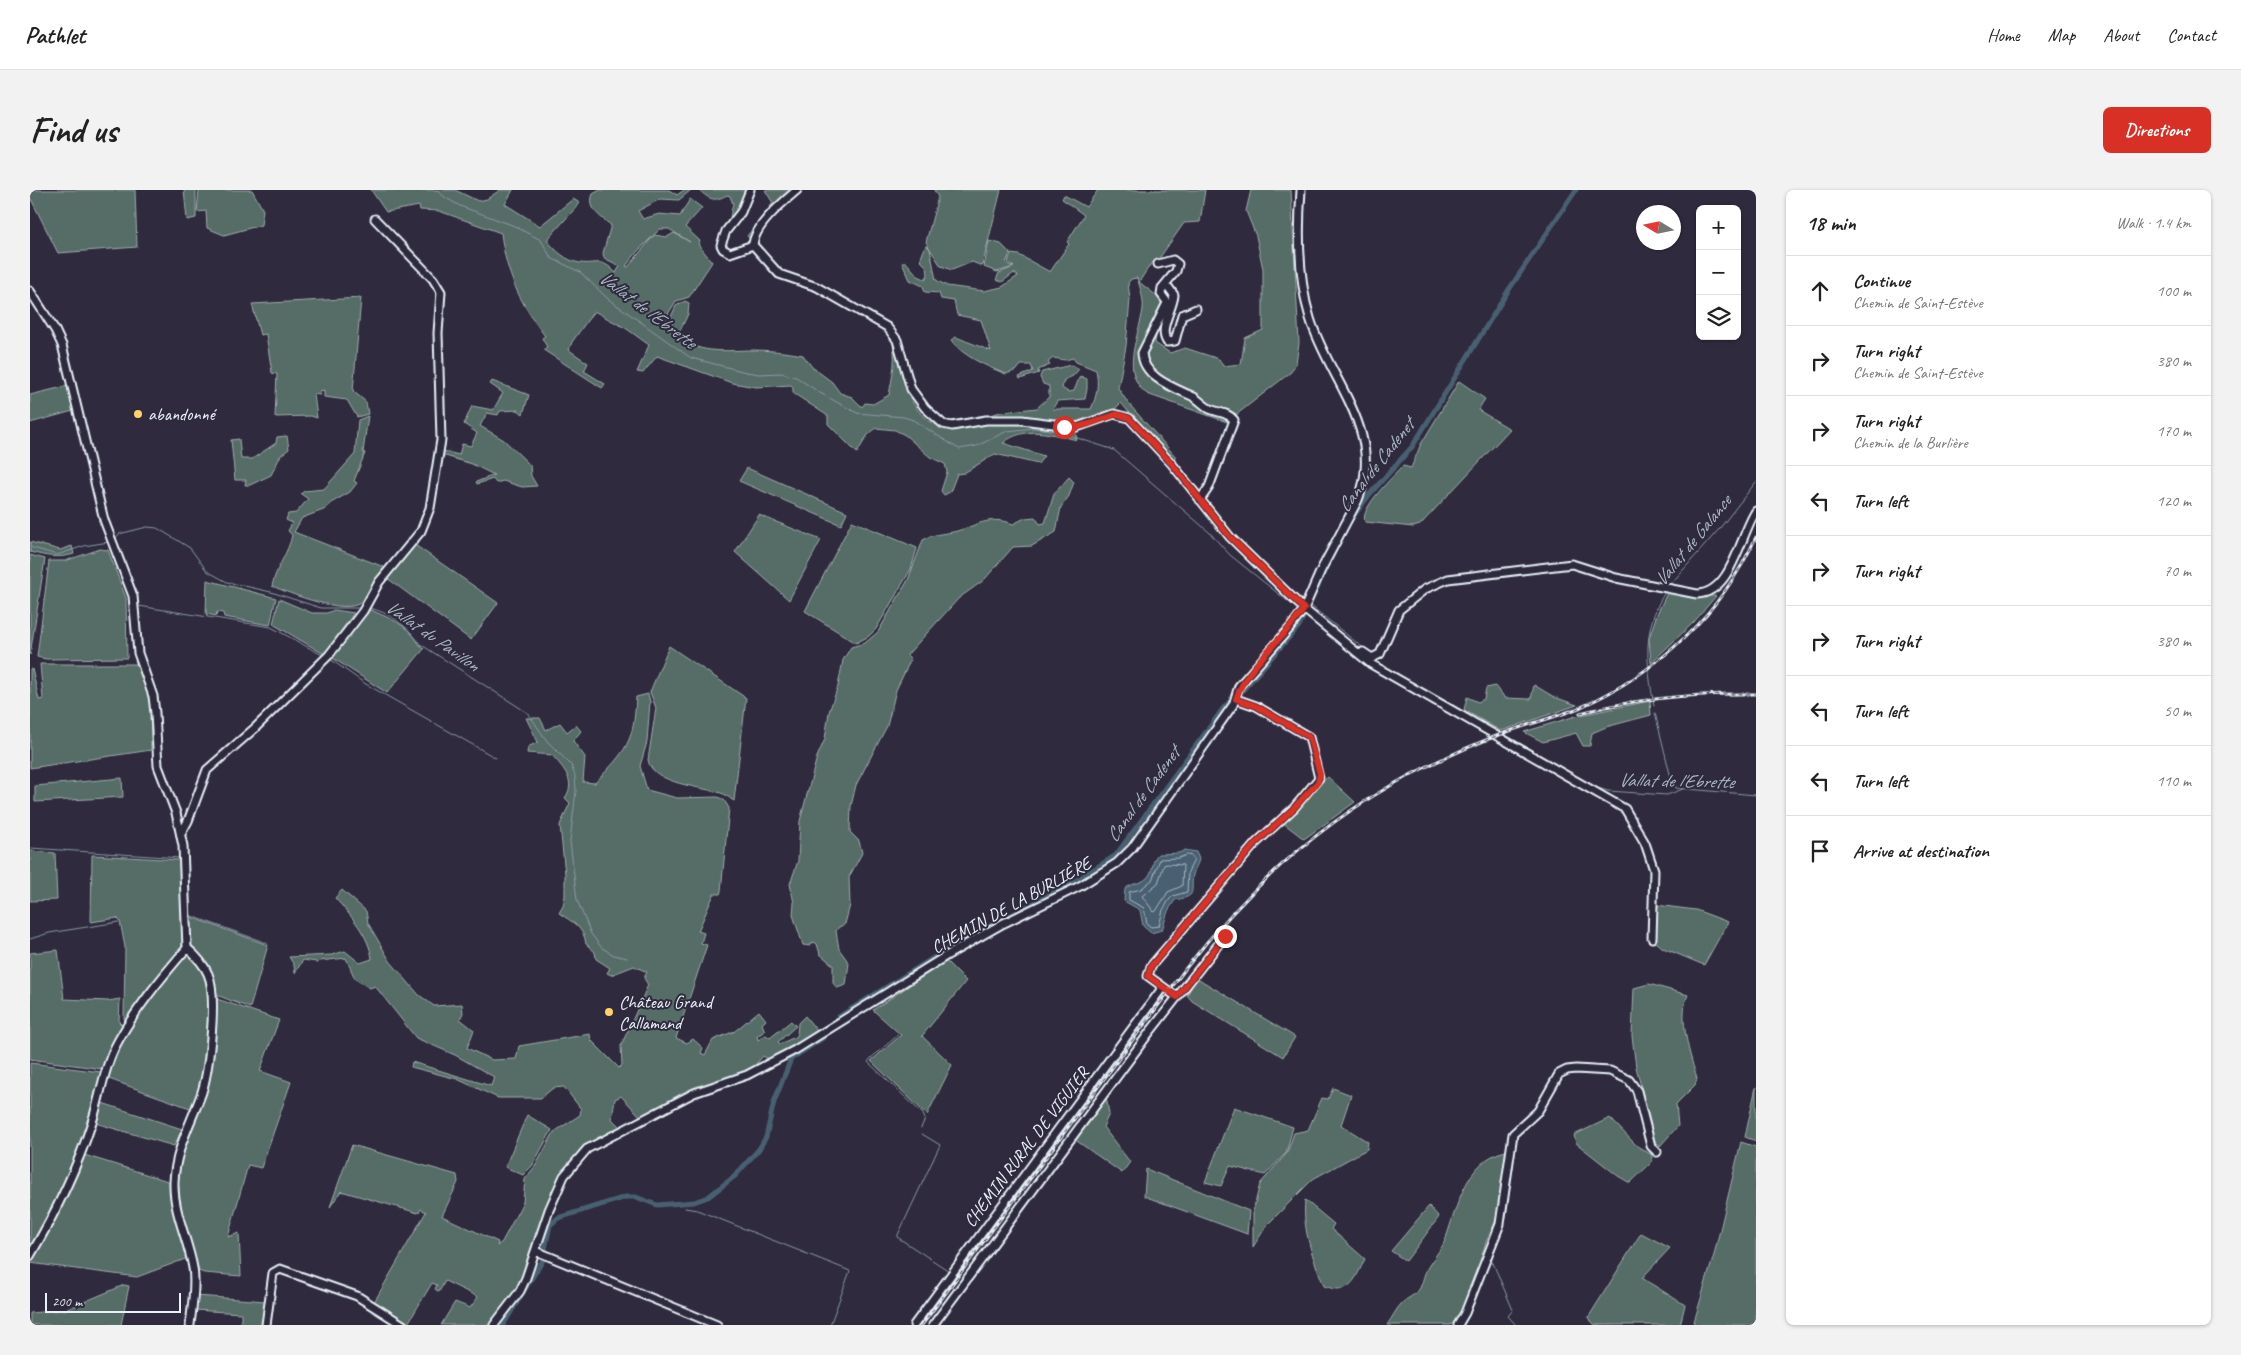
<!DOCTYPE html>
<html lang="en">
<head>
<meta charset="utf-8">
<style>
  body { margin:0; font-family:Caveat,sans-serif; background:#f2f2f2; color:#222 }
  .controls { position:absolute; right:15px; top:15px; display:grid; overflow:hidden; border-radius:8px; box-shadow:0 1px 4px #0004 }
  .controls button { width:45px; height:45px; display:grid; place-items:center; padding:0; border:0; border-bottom:1px solid #e0e0e0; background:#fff; color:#222; font:25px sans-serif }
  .compass { position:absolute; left:1606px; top:15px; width:45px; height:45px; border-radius:50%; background:#fff; box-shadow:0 1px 4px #0004; rotate:280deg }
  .scale { position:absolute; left:15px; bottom:12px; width:136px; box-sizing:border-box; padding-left:5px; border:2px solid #e8f1f8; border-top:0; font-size:14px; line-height:18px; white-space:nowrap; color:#e8f1f8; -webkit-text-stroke:4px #2f2a3d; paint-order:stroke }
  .stop { position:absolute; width:15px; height:15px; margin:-11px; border:4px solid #d93025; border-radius:50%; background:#fff }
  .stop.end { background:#d93025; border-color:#fff; box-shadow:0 1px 5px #0008 }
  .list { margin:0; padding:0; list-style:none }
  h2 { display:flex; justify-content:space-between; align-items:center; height:65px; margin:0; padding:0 20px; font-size:21px }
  h2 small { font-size:16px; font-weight:400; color:#767676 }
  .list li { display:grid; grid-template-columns:32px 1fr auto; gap:15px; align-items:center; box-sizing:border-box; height:70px; padding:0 20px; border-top:1px solid #e0e0e0 }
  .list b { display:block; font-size:19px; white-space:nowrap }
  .list p { margin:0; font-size:16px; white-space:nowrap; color:#767676 }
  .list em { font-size:16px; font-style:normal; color:#767676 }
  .icon { flex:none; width:28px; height:28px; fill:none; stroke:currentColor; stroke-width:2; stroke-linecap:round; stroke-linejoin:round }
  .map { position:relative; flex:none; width:1726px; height:1135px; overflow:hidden; border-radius:8px }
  header { display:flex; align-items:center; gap:30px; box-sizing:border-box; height:70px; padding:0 25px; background:#fff; border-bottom:1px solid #e0e0e0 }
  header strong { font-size:24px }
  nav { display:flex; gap:28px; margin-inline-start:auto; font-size:18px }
  .intro { display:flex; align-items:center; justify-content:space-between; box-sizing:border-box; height:120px; padding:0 30px }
  h1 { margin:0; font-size:35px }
  .button { padding:12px 22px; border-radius:8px; background:#d93025; color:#fff; font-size:18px; font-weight:700 }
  main { display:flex; gap:30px; padding:0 30px }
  aside { flex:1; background:#fff; border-radius:8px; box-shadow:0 1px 4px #0004 }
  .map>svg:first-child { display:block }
</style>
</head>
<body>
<header>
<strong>Pathlet</strong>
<nav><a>Home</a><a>Map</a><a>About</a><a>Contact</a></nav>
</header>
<div class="intro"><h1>Find us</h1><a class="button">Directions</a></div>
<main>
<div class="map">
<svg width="1726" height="1135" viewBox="0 0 1726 1135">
  <rect width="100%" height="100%" fill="#2f2a3d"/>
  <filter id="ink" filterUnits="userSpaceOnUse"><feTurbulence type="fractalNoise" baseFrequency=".02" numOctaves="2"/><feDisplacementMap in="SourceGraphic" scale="10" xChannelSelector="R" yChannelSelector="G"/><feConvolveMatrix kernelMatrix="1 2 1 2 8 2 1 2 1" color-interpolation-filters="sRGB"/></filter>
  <g filter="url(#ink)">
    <path fill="#576c66" stroke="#a0aeaf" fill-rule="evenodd" d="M0,0H105L107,57L28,63L0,7Z
      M154,0H166V28L157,30Z
      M169,0H222L233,20L231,35L194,45L177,38L176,21L167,22Z
      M341,0H425L448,11L457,9L470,0H483L475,14L510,36L543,9L550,13L517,50C525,60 536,71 550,73C568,75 571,67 586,83L590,76L574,68L573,63L581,35C570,27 557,18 563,4L570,0H639L647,5L654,0H661L649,10L630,9L608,21L613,29L629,24L650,26L660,9L672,18L655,37L670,51L668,54L682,72L659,107L646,111L635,129L624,120L636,131L640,129L646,116L655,111L659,113L658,124L649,143C662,166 700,160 722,160C738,160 757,162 773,165L782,177L802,192L810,203L822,207L832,217L835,213L843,214L859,205C862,187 868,166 861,148L864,149L879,206C906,256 930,232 972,230C992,229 1023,236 1045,239L1047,250C1021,244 996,235 973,253L1014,266L1008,274L965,264L934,283L927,284L920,302L914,305L911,301L917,282L915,274L900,267L875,245L865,240L846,238L837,246L827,263L798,234V226L763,203V197L761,195L726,197L702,193L627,166L613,183L607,182L619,155L597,139L564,121L542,152L539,160L558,173L554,181L575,194L572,198L515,161L514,159L517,157L512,148L515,146C490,113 476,84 471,43L409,21L390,20L389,16L356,22ZM630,39H639L660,52L644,43L637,47L624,45L598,77L596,76L607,62Z
      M669,0H720L715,12L703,30L700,27L703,14L700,6L697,5C684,12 680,10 669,0Z
      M735,0H765L721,50L717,46L743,13Z
      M904,0H971L952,76L942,72L922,80L911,76L900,59L906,90L917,96L954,101L972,97L988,86L984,83L972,92L966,90L969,83L984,77L978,72L981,64L989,65L1020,82L1039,54L1037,52L1054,25L1032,9L1034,5L1056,17L1068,0H1175L1170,32L1154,33L1126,73L1122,72L1109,92L1132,110L1125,153L1140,163L1155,158L1189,169L1193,176L1211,174L1215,148L1233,140V79L1226,46L1216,21L1221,0H1261L1269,153L1266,173L1261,182L1197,232L1117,204C1089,182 1109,147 1113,119C1114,110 1110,96 1107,88L1101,89L1098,93L1100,109L1096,156L1088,198L1098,213L1147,268L1141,271L1091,213L1083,221L1049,234L940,230L971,222L1007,218L1019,207V196L1013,194L1010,187L1012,182L1041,175L1049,179L1043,186L1034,190L1032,198L1038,202L1044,201L1050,186L1057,189V199L1055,209L1027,211L1023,219H1061C1067,206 1069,194 1066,180L1046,172L1043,168L1035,170L1023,168L1018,172L1020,175L1008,180L1009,183L990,189L989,187L1003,181L1001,175H991L987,180L976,184C958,177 932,166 921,150L926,147L961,161L951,130L927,125L924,111L911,109L909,103L895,102L893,96L880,90L872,72H876L888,86L895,89L898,85L897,77L890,70L896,55L900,59L896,52L908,7Z
      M959,51L971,54L980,63L976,73L983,77L967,82L954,77Z
      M331,108L323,201L336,212L338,224L327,227L317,210L294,207V200L290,201V205L284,204L287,228L281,226L245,227L247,184L242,183L236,144L230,145L222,114Z
      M462,191L499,205L493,224L488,220L470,221L468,225L457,223L450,236L474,250L500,275L501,286L507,296L492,297L473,291L466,293L463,289L447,294L446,292L464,285L442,274L412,265L413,261L429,265L432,254L441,256L447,243L434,234L442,216L463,220L473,203L460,194Z
      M1429,191L1455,209L1448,220L1480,239L1390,335L1383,337L1335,332C1329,318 1364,286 1373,276L1381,278L1391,254Z
      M37,196L43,221L0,233V205Z
      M338,226L333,262L335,263L324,291L327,293L320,302L301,313L296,319L272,328L264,342L354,377L355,381C348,390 341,405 332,412C315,426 259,403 242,396C246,377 259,362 262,345L258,341L262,333L256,330L258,324L266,323L278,309L271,304L274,301L294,299L325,264L328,230Z
      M257,246L259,259L251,265L241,285L220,295H215L216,290H205L201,250L209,249L211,269H222L246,253L247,247Z
      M717,278L817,322L811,335L709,291Z
      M1039,287L1044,292L1039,306L1031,317L1026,342L1002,356L983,357L954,390L929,408L877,465L881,469L866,500L857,536L826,595L821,616L820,642L829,651L832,663L819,687L820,715L815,734L809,737L806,741L809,759L819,773L816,795L807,798L803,793V775L790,764L787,754L784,752L779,756L773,755L763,725L764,713L760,694L768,671L770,631L787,567L795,549L799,522L808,496L813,470L821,457L835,453L848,442L878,390L893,350C903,344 912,344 923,342C945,337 959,324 983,334L995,328L1005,327L1010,334L1015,333L1024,304Z
      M729,325L791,350L759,410L705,362Z
      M822,331L887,358L881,379L846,439L839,446L826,453L775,421Z
      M0,352L30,360L42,356L44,364C28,369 16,366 0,362Z
      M385,355L468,413L441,450L357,388L361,380Z
      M70,359L78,360L96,408L97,468L16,469L7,467L19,371H35Z
      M0,365L15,369L0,465Z
      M177,390L246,408L240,435L194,427L193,423L187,422L186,426L176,424Z
      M1638,401L1663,406H1686L1664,432L1621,473L1619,448L1627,424Z
      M249,409L282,423H297L304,420L324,423L294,464L243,434Z
      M341,420C354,426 371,432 381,443C386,448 388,454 394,459L357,503L301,467L335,422Z
      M639,456L716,508L704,611C700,609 696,604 691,603C673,597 622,594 618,570L626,518L620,502Z
      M10,474H108L120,514L121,560L0,578V479H2L9,510L13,509Z
      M1504,495L1524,507L1547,515L1471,541L1434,520L1437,507L1448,512L1454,509L1456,498L1466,496L1475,508L1501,509Z
      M618,504L620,511L617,552L610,576L617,600L647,608L688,607L694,610L699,618L691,701L690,704H684L668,741L674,743L671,753L677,755L646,848L657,853L663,849L673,858L671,863L675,865L683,850L705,841L729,821L736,830L732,834L735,841L727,846L728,850L736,845L740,848L761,831L766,836L748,852L750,854L767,846L768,833L775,826L788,842L740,870L733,866L721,880L656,901L610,926L591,906L585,909L582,929L591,938C581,943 569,947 560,954C523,981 518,1022 503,1063C494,1090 478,1112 461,1135H411L425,1112L440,1118L448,1107L415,1091L409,1102L405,1099L407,1095L402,1093L377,1135L343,1114L396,1022L391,1019L388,1023L311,1001L300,1017L322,955L427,985L428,992L412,1026L468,1052L467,1056L472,1052L493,1012L495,989L506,975L524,942L550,925L551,919L534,897L523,898L511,908H468L427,889L381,877L382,872L461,896L464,887L425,865L386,848L345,796L340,798L325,789L316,768L290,771L287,774L286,772L273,770L265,783L264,775L259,767L302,765L315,761L330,773L342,769C339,745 321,726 305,708L312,700L336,721L338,733L360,771L389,805L404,816L432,814L433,823L430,829L444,840L437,858L462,870L486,869L489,856L560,844L561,850L589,878L592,875L591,856L618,795L614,788L617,782L604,776L581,785L577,783L580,778L566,769L565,762L556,754C554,737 542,732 529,723L533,716L535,706V684L530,635L540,613L535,608C547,591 533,578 522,565L497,563L498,557L508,552L496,528H510L516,540L530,533L537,542L546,535L551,541L543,551L555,567L553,592L565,593C596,560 604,554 606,507Z
      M1620,511L1621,525L1576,537L1562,543L1560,556H1553L1546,543L1513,552L1494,542L1546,526Z
      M1298,587L1325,612L1274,649L1252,632L1277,605Z
      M92,588L93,607L5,612V596Z
      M0,661L25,663L27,710L0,711Z
      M62,665L150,670L153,722L152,758L147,767L139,775L96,831L94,829L95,757L90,731L87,728L61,732Z
      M1626,715L1666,720L1698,732L1674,775L1633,758L1625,751Z
      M158,726L238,755L220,818L184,804L160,755Z
      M28,760L34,809L78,811L90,809L89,832L93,836L73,879L0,869V763Z
      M158,764L173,780L179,796L177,873L166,912L160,918L76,888C90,844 119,810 146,773L153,765Z
      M916,771L936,791L892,846L922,875L897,925L841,871L871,845L843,820Z
      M1167,788L1265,847L1253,867L1162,811L1157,805Z
      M1619,794L1658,805C1647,826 1661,868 1667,889L1665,895L1646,914L1648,936L1630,956L1625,951L1606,877L1602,846L1604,798Z
      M184,808L249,830L230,881L261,892L231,978L218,975L198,1047L209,1043L211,1086L174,1083L166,1080C159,1055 148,1028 147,1002C144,960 169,926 179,888C185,863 183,833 184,808Z
      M0,873L71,882L72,885C57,948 31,1005 0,1061Z
      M1726,897V951L1715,947Z
      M1303,898L1321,905L1311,935L1338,952L1337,959L1283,989L1237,1035L1223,1057V1021L1230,994L1257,963L1264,943L1278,940L1292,908L1298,909Z
      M1076,906L1079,924L1073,937L1100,972L1092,983L1044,949Z
      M69,912L152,939L144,956L65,933Z
      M1204,917L1263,937L1256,963L1235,985L1200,976L1191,996L1175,992Z
      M497,925L522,940L502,976L493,985L475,977Z
      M1580,928L1607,956L1622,965V972L1600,993L1588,986L1546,953L1544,945Z
      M1711,952L1726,957V1135H1663L1684,1065Z
      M1476,961C1473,982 1471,1004 1467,1026C1464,1038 1456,1049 1453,1061C1447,1085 1439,1117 1421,1135H1357C1362,1128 1366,1119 1372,1113C1378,1107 1385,1106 1390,1098C1393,1092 1394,1083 1398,1077C1404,1067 1412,1059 1416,1048C1427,1016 1437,969 1476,961Z
      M51,964L141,992L158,1068L107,1087L0,1073Z
      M1116,979L1219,1021L1217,1044L1114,1006Z
      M1275,1010L1304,1034L1301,1039L1335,1069C1325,1089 1321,1106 1294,1096C1283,1068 1272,1040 1275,1010Z
      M1399,1016L1409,1027L1376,1071L1361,1061Z
      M1611,1043L1640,1058L1612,1088L1655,1115L1650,1135H1565L1558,1128Z
      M94,1095L99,1096L91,1135H0V1123L35,1120Z
      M166,1106L236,1111L233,1135L211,1134V1123L164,1120Z"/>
    <path fill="#496172" stroke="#899ba8" d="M1155,660L1166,662L1169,669C1168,675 1164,679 1163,685C1160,703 1168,706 1145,710L1138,721L1132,740L1121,743L1113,736L1110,720L1094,711L1095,699C1101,693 1111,694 1117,688C1124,681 1121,671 1128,664L1149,663Z"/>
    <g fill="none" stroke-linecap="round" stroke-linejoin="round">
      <path stroke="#a8b7c2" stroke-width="1" d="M1157,665L1162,666L1164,670L1158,682L1157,702L1143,706L1139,710L1133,720L1129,736L1121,737L1117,734L1114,718L1099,710V702L1111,699L1122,690L1130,669L1148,668Z
        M1139,674L1153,675L1152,696L1138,702L1126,721L1124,722L1112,706L1128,693L1134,675Z"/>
      <path stroke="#899ba8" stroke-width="1" d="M406,0L416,8L430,16L482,35L511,50L521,68L550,82L577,108L661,168L716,182L729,184L751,183L766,187L790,203L827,223L874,227L883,230L929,259L947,256L977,241L1004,238L1026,241L1084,260L1179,342L1200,365L1266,418
        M85,349L89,344L117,337L127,338L160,358L177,381L197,392L241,402L291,418H331
        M0,357L27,365L54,356L79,352
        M1639,396L1690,338L1726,292
        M109,416L241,437L294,466
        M1281,416L1337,461
        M338,418C358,421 379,437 390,454L498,523L517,551L541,575L545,586L546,601L540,651L547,710L561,744L572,758L584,765L597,768
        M300,469L334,493L466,568
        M1346,471L1351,476
        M1374,489L1480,549
        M1624,516C1617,474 1611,441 1635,402
        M1625,523L1641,588L1646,598L1726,605
        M1488,553L1568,598L1578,601L1637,605L1653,599
        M0,658L151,668
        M159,725L237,753
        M0,749L19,743L89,732
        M868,845L841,868L838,872L893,924L895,929L891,938
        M892,944L910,955L867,1047L919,1081
        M655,1018L667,1020L820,1081L800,1135
        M1460,1066L1483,1120L1478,1126L1486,1135"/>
      <path stroke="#496172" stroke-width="5" d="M1320,331L1339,305L1382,257L1478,101L1546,0
        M515,1059L520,1035L528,1028L596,1007H606L627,1015L664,1012L678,1007L705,986L729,959L736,947L744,912L761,869L793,848L807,828L821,819L918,759L1042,693L1086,665L1195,516L1212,501L1269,436L1308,354
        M473,1135L513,1070"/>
      <defs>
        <path id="minor" d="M720,0L711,22L696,41L691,55L693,59L700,63L723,55
          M723,55L749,84L787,97L857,137L867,150L881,199L895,218L913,234L922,236L956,230H992L1047,237L1084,224L1099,228L1142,274L1200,347L1274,419L1341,474L1595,619L1615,653L1624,680L1622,748
          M723,55C724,36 753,12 767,0
          M1128,74L1143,70L1148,74L1146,81L1132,98
          M0,101L25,140L32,155L74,330L103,406L108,463L123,506L125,523L128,576L146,623L153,656L157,758
          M1166,119L1152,125L1145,151L1137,152C1128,139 1143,119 1144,105L1139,98H1132L1131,104L1137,112L1136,115L1112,163C1113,188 1145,198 1164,207C1169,210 1174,216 1180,219C1188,223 1198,222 1204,230L1179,297L1170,310
          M1333,462L1342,468L1350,464L1369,420L1395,399L1418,389L1542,374L1586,388L1667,404C1702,403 1710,345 1726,321
          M151,644L158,631L177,580L225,538L299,465L333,421L349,392L391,341L400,318L411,250L408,143L411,102L403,89L345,29
          M157,758C165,765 174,774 178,784C188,806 179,879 172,902C162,931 145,960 144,992C143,1022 158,1049 163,1078C166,1097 162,1116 160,1135
          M1147,807L1118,786L1121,776L1226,653L1264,618L1289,588L1279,547L1226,516L1206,509
          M506,1061L687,1135
          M0,1066C25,1024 47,978 62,932C70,908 73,882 84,859C102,823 131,788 157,758
          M236,1135L243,1083L250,1079L327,1106L373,1135
          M464,1135L490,1101L496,1088L519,1020L534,986L557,959L664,903L717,885L765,860L916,766L972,734L1050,696L1087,673L1102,658L1203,515L1209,496L1260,438L1274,419L1291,380L1328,310C1356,242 1298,189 1280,128C1268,89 1268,41 1271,0
          M884,1135L1133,797
          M903,1135L1119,843L1195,746
          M1428,1135L1435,1123L1470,1034L1483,944L1508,921L1529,884L1537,880L1546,879L1580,881L1599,890L1607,901L1621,956L1627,962"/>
      </defs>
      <use href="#minor" stroke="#e8f1f8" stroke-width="11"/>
      <use href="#minor" stroke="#2f2a3d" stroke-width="7"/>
      <defs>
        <path id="rail" d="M1550,523C1607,508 1666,503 1726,504
          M892,1135L1156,778C1217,699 1291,632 1380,585C1411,569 1444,554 1477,542C1501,533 1527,527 1551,517C1627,483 1692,423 1726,347"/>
      </defs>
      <use href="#rail" stroke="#e8f1f8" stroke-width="3"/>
      <use href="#rail" stroke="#2f2a3d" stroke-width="1" stroke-dasharray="4" stroke-linecap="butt"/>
    </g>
  </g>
  <g fill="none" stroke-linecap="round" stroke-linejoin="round" filter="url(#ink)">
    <path stroke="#d93025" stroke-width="6" d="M1034,237H1047L1059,234L1087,224L1099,228L1142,274L1200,347L1274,419C1254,448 1215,478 1206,509L1226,516L1279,547L1290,584L1288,592L1264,618L1226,653L1121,776L1118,786L1147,807L1195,746"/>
  </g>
  <g fill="#ffd166" stroke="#2f2a3d" stroke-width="2">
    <circle cx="108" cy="224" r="5"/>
    <circle cx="579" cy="822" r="5"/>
  </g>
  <g text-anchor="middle" stroke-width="4" stroke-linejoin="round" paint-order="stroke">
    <g font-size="18" fill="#e8f1f8" stroke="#2f2a3d" text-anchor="start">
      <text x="118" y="230">abandonné</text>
      <text x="589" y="818">Château Grand<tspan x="589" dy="21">Callamand</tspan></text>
    </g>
    <g font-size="18" fill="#e8f1f8" stroke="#2f2a3d">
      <text transform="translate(981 715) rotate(-29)" y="6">CHEMIN DE LA BURLIÈRE</text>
      <text transform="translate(996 957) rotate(-53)" y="6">CHEMIN RURAL DE VIGUIER</text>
    </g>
    <g font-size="19" font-style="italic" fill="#a8b7c2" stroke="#2f2a3d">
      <text transform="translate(618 119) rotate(37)" y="7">Vallat de l'Ebrette</text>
      <text transform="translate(1345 275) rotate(-52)" y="7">Canal de Cadenet</text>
      <text transform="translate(1662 350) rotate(-51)" y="7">Vallat de Galance</text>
      <text transform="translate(403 445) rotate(35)" y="7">Vallat du Pavillon</text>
      <text transform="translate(1646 590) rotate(1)" y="7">Vallat de l'Ebrette</text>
      <text transform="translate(1112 604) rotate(-54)" y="7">Canal de Cadenet</text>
    </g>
  </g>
</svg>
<div class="controls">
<button>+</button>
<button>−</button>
<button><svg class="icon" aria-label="layers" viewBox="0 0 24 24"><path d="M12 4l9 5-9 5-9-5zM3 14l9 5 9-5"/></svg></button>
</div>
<svg class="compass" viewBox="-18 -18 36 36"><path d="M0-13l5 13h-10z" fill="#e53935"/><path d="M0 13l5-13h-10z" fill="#767676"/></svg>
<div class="scale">200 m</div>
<div class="stop" style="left:1034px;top:237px"></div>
<div class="stop end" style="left:1195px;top:746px"></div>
</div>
<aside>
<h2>18 min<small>Walk · 1.4 km</small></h2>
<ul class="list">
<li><svg class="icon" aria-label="ahead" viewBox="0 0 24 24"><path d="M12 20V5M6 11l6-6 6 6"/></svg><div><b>Continue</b><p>Chemin de Saint-Estève</p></div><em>100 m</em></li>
<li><svg class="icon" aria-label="right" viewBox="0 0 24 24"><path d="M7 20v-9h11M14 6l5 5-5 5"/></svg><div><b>Turn right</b><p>Chemin de Saint-Estève</p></div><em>380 m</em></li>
<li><svg class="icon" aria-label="right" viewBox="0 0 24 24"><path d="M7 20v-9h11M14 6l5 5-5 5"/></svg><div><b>Turn right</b><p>Chemin de la Burlière</p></div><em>170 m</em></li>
<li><svg class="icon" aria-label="left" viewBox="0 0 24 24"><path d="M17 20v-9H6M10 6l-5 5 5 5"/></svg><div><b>Turn left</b></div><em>120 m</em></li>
<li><svg class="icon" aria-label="right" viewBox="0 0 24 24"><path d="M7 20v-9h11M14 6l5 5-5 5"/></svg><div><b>Turn right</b></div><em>70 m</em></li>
<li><svg class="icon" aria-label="right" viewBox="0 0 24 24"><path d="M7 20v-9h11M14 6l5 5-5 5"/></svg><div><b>Turn right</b></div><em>380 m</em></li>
<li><svg class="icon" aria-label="left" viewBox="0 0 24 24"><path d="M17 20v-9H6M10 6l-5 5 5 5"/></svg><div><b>Turn left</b></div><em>50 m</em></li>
<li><svg class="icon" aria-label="left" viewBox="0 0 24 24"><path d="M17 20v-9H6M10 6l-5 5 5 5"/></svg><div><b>Turn left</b></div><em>110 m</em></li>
<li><svg class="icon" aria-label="arrive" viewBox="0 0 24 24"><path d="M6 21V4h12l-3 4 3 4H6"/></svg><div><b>Arrive at destination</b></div></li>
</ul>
</aside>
</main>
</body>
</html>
